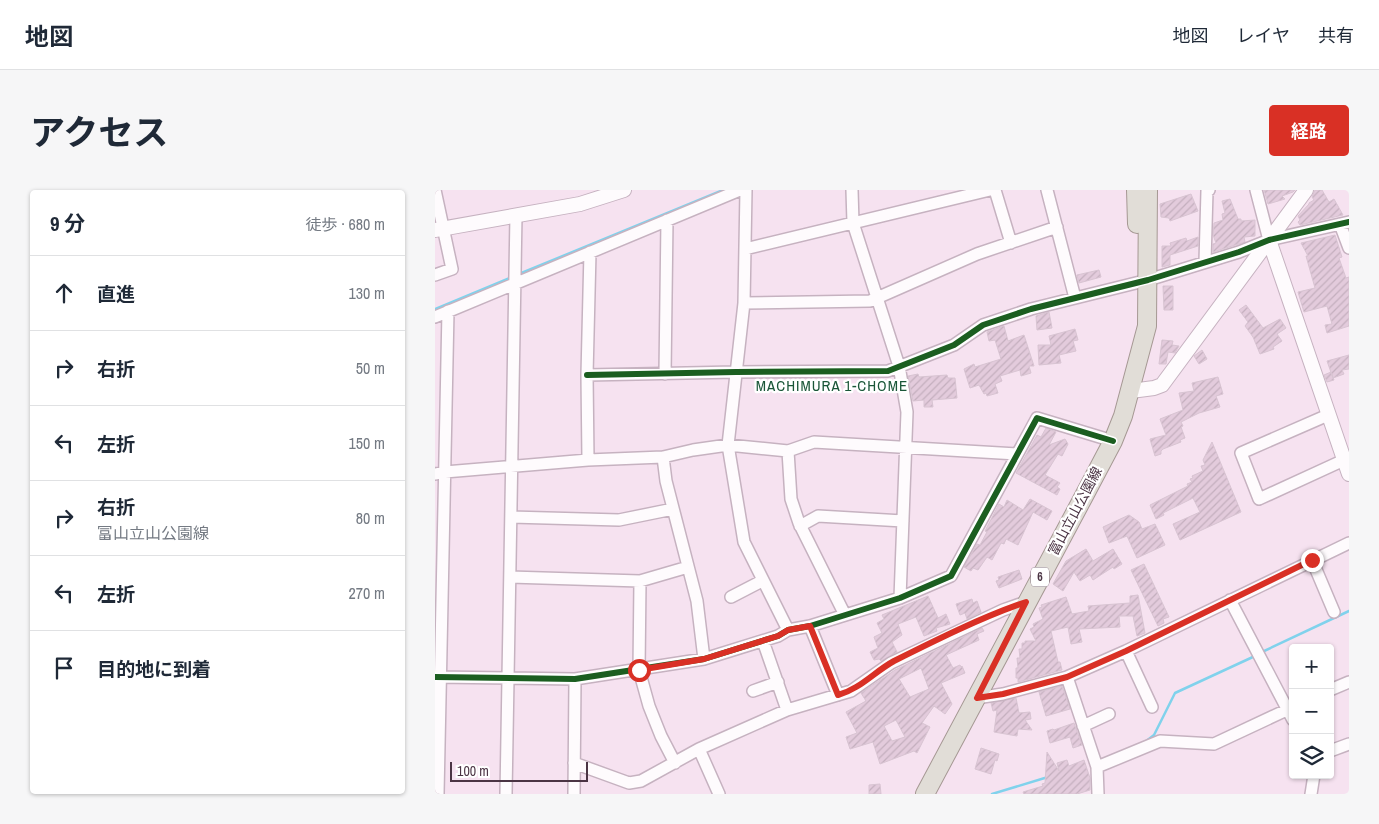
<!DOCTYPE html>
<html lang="ja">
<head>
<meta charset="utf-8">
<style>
  body { margin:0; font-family:"Archivo Narrow","Noto Sans JP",sans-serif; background:#f6f6f7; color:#1f2937 }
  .controls { position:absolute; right:15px; bottom:15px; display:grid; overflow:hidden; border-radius:5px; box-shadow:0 1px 4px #0004 }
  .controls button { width:45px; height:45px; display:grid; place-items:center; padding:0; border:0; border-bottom:1px solid #e0e1e3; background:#fff; color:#1f2937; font:25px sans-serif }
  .scale { position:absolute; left:15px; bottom:12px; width:138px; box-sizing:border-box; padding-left:5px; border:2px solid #4b3444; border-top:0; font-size:14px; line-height:18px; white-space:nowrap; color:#4b3444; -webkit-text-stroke:4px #fff; paint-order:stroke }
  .stop { position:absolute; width:15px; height:15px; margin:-11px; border:4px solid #d93025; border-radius:50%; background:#fff }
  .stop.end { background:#d93025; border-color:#fff; box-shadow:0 1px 5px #0008 }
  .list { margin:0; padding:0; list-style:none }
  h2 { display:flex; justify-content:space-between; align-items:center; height:65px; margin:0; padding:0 20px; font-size:21px }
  h2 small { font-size:16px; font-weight:400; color:#747a83 }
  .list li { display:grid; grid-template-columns:32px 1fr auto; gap:15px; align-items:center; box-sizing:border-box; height:75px; padding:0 20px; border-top:1px solid #e0e1e3 }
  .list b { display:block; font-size:19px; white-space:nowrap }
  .list p { margin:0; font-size:16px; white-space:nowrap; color:#747a83 }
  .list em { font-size:16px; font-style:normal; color:#747a83 }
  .icon { flex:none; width:28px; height:28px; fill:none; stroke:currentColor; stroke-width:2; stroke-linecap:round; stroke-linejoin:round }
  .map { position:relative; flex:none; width:914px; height:604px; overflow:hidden; border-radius:5px }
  header { display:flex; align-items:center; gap:30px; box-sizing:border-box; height:70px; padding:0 25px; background:#fff; border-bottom:1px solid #e0e1e3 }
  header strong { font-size:24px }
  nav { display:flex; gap:28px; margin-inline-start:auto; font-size:18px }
  .intro { display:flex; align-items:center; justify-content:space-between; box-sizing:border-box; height:120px; padding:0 30px }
  h1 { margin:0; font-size:35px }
  .button { padding:12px 22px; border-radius:5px; background:#d93025; color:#fff; font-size:18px; font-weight:700 }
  main { display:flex; gap:30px; padding:0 30px }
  aside { flex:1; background:#fff; border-radius:5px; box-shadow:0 1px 4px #0004 }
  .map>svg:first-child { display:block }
</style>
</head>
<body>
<header>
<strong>地図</strong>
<nav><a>地図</a><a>レイヤ</a><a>共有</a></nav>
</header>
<div class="intro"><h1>アクセス</h1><a class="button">経路</a></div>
<main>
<aside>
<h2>9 分<small>徒歩 · 680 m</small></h2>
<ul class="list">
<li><svg class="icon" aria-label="ahead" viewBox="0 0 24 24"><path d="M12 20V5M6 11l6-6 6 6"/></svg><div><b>直進</b></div><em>130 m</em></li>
<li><svg class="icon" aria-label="right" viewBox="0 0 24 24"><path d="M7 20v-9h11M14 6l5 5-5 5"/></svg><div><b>右折</b></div><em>50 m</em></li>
<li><svg class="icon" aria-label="left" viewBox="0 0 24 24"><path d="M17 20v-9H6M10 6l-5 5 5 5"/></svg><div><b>左折</b></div><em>150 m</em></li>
<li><svg class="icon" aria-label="right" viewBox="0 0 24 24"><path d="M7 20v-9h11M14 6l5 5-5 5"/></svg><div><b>右折</b><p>富山立山公園線</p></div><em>80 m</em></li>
<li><svg class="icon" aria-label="left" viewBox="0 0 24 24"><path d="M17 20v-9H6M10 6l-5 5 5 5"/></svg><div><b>左折</b></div><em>270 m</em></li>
<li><svg class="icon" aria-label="arrive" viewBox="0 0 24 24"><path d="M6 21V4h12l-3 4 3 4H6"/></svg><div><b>目的地に到着</b></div></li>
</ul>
</aside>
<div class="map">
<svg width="914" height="604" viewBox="0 0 914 604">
  <defs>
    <pattern id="building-hatch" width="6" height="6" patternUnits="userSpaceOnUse" patternTransform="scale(1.25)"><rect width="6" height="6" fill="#e3cbdc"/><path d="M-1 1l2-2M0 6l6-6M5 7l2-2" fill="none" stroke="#c4afbe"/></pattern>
  </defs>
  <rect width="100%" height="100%" fill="#f6e2f0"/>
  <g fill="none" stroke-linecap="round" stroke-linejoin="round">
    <path stroke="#80d2ec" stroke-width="2.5" d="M84,84L288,0
      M0,119L77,87
      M827,462L914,421
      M710,552L719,545L740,503L820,466
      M557,604L613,587"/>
  </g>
  <path fill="url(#building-hatch)" stroke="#d8c4d2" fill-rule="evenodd" d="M829,0H860L858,2L847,6L850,9L833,14Z
    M880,0H887L894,12L899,9L908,25L865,35L863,32L865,30L863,26L874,14V13L879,10L877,7Z
    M756,4L763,21L735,31L734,28L726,27L725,14Z
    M795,9L803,29H806V31L820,30V46L809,47L810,52L778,62V54L781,53L778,45L779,33L788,30L787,24L790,23L787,11Z
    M900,45L907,67L904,68L911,88L914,87V136L892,143L890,135L897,134L892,116L869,122L863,102L880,98L871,66H873L866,53Z
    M763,47V56L735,65V75L727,77V56H736L735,53L751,48L752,51Z
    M664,80L666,87L644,93L642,85Z
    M728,96H738V120H729Z
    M811,115L828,138L845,129L851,138L842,144L847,151L838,157L839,159L825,164L818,147L810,136L813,132L804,120Z
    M614,122L617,138L602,140L601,126Z
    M569,136L573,151L589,145L599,176H594L596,183L586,186L585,180L565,186L567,191L560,194L563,203L552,206L551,203L549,204L544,195L535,198L529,179L539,174L540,177L566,169L560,150L554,151L552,142Z
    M640,139L643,150L638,151L641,161L624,165L626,173L604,175L603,155H616L614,146Z
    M727,150L738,151L737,155L744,156L740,163L733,162L731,174H724Z
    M767,160L772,169L764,174L759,166Z
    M914,165V179L907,180L909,184L898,188L892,171Z
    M896,182L899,190L892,192L889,185Z
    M483,184L484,187L512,185L513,188H520L522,208L497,210L498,217H489V210L478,211L473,186Z
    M783,187L788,204L781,206L785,217L764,223L746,232L748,236L746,237L750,248L745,250L746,252L728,259L726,261V264L720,266L715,249L731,245L725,229L748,220L744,203L759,201L757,193Z
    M611,238L621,242L614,255L630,249L633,254L627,266L623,264L610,285L625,293L622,297L625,299L622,305L581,283L602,245L606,247Z
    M777,252L806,322L745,350L738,334L765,322L758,308L728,323L729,325L721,329L715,315L753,296L752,294L757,292L755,289L758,288L757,286L768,281L766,276L770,275L768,270Z
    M595,309L617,321L612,330L598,322L583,355L571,349L569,354L566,353L557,370L552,367L543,380L538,378L536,381L529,377L542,354L545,355L552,342L550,341L564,314L569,317L572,310L588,320Z
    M694,325L704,332L707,339L720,334L730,355L702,368L692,346L674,353L668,337Z
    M651,359L658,371L678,359L687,374L679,379L678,377L658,390L655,385L645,391L639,382L628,401L618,394L631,371Z
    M709,374L734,427L728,429L729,433L723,436L696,380Z
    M584,380L587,389L564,398L561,391L564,390L563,387Z
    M703,405L710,443L702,446L698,426H684L685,437L644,439L647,452L636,454L633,437L616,441L623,472H625L627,480L583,492V488H581V478H583L582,468H585L584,459H587V453H590V451H601L595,439L599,437L598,434L608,429L604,418L607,417L606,415L631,407L637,424L654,421L653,416L695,413V406Z
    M493,406L503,428L511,424L515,434L501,438L502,441L489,446L481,427L463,434L467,445L457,452L462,462L446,471L444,469L439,470L435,462L443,458L439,447L447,443L442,433L449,429L447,425Z
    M537,409L538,413L542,411L546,422L532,429L530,423L525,425L521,414Z
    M547,438L549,441L542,444L544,450L511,465L518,478L525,475L526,477L527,476L530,483L506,493L517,514L510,524L499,516L487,533L495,537L482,563L479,561L445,574L438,552L415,559L411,547L422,543L411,522L431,511L426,503L460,480ZM486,478L494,499L475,507L464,489ZM461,530L470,547L457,551L449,536Z
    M627,496L635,519L611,526L604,502Z
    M581,508L584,523L595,522L596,529L590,530L597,540L583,539L582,546L559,542L562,520L558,521L556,513Z
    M639,533L647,555L638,558L635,547L615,553L612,541L618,539L619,540Z
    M546,558L564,564L562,571L560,570L556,584L540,579Z
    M612,562L624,581L622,573L632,570L634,576L649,570L655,588V600L642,604H589L588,602L608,596L607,594L610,593Z
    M445,594L446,604H434V595Z"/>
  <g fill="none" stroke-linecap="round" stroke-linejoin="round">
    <defs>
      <path id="minor" d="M0,0L17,79L0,85
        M311,0L309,113L293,255L309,352L353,440
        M417,0L418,33L464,176L472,222L465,408
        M560,0L576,53
        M612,0L640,108
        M821,0L834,50
        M905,34L914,58
        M310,59L555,0
        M770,72L772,1L774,0
        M309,113L435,111L542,64L622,37
        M0,127L305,0
        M230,184L232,30
        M152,185L301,182L453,181L519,155L548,135L596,119L713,90L804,62L834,50L914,32
        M893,225L806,263L824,309L909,270
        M353,261L356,309L364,333L410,425
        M228,267L231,291L262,411L269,469
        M153,270L152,185L155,62
        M0,284L10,282L153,270L228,267L258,260L293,255L353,261L379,252L582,264
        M76,327L184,330L238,319
        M365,336L383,326L468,331
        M877,370L899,422
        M75,387L205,391L253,377
        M205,391L204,480L214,516L226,546L240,573
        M296,407L327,391
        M795,410L858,530
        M375,436L403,505
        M328,451L352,520
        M691,461L717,517
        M0,487L140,489L269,469L343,446L353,440L375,436L465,408L516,386L602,228L678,251
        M632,487L662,577L663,604
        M895,500L914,492
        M318,501L343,492
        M541,508L568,504L632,487L691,461L914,353
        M648,536L674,524
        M264,559L284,604
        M895,561L914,554
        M139,573L194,593L206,591L264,559L352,520L416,501L456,473L568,420L591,412
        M662,577L725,551L779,554L858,517
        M3,604L13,121
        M71,604L81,25
        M139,604L140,489
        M876,604L879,585"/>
      <path id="tertiary" d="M0,40L145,14L189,0
        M834,50L914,284
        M696,201L719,198L727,195L871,0"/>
      <path id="primary" d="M701,0L702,34
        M490,604L649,306L678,251L688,226L712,136L713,0"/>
    </defs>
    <use href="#minor" stroke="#c6b2c0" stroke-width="14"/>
    <use href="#tertiary" stroke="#c6b2c0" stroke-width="16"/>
    <use href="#primary" stroke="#a59893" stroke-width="20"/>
    <use href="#minor" stroke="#fefbfd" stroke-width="11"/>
    <use href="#tertiary" stroke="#fefbfd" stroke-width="14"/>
    <use href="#primary" stroke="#e1ddd7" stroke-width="18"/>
    <defs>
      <path id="cycleway" d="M152,185L301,182L453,181L519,155L548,135L596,119L713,90L804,62L834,50L914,32
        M0,487L140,489L269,469L343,446L353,440L375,436L465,408L516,386L602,228L678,251"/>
    </defs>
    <use href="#cycleway" stroke="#fff" stroke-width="9"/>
    <use href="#cycleway" stroke="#1b5e20" stroke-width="6"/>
  </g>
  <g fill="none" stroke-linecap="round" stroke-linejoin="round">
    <path stroke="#d93025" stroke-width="6" d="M204,480L269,469L343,446L353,440L375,436L403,505C425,499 439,482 459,471C501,450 547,427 591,412L542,508L568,504L632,487L691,461L877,370"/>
  </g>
  <g text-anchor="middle" stroke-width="4.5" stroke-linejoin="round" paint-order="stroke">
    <rect fill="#fff" stroke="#81717c" stroke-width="1" x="596" y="377.5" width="18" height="19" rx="4"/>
    <g font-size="12" font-weight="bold" fill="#4b3444">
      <text x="605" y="391">6</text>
    </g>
    <g font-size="14" fill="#4b3444" stroke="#fff">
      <text transform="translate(640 321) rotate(-62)" y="5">富山立山公園線</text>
    </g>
    <g font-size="15" letter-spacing="1" fill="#1a5638" stroke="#fff">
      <text x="397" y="201">MACHIMURA 1-CHOME</text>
    </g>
  </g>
</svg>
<div class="controls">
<button>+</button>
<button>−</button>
<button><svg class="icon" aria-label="layers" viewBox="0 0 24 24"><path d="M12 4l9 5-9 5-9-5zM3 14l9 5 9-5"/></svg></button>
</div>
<div class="scale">100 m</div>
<div class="stop" style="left:204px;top:480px"></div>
<div class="stop end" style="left:877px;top:370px"></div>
</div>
</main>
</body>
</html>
